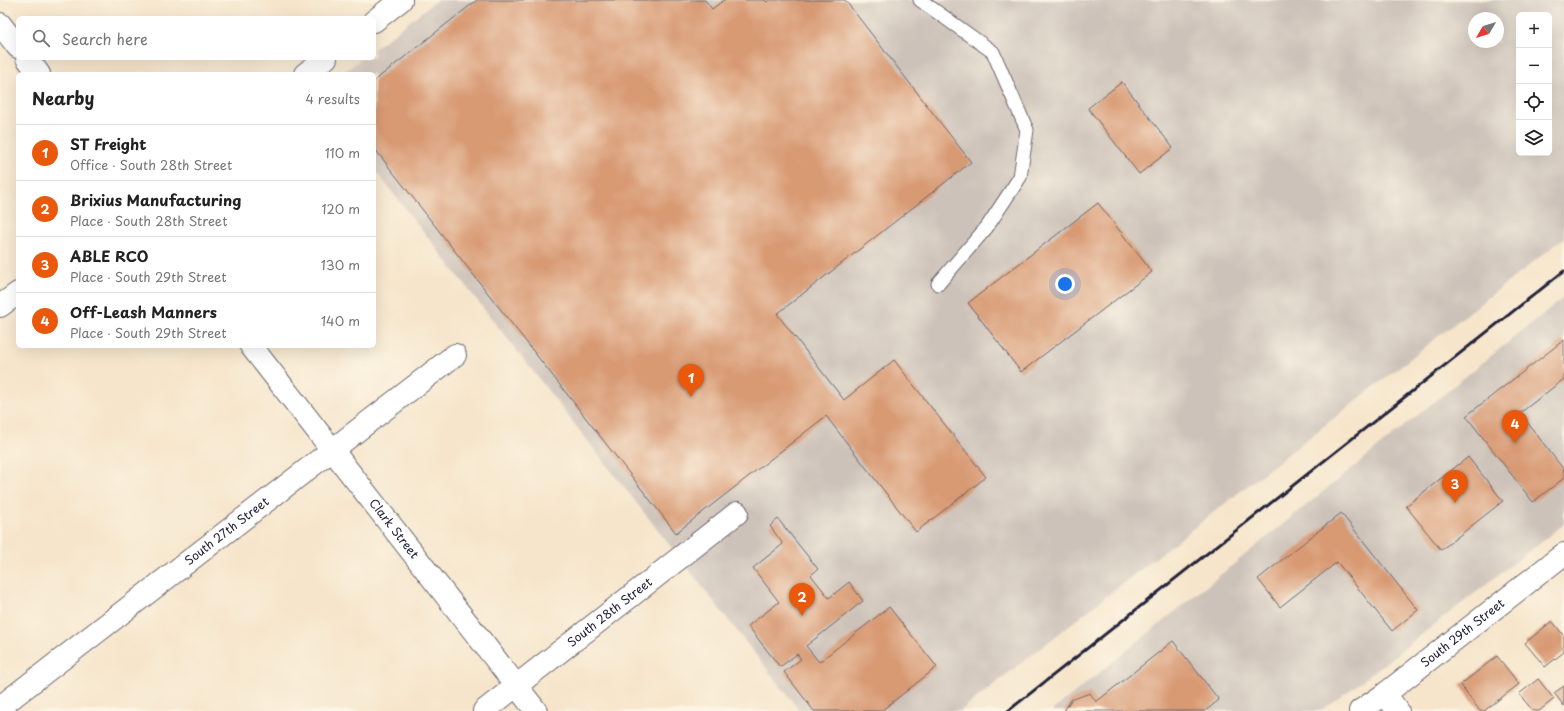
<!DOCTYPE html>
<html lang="en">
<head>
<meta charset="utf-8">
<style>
  body { margin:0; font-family:"Playpen Sans",sans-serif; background:#f2f2f2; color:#222 }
  .controls { position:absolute; right:12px; top:12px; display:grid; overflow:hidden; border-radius:6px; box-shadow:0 4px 16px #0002 }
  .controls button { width:36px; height:36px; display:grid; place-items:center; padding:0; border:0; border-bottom:1px solid #e0e0e0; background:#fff; color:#222; font:20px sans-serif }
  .compass { position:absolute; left:1468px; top:12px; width:36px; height:36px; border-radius:50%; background:#fff; box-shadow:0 4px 16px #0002; rotate:232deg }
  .you { position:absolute; left:1065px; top:284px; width:14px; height:14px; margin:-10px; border:3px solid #fff; border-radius:50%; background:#1a73e8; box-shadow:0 0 0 6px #1a73e833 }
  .badge { display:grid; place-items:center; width:26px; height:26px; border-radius:50%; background:#ea580c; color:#fff; font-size:13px; font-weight:700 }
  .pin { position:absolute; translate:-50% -33px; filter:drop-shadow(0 1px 2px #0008) }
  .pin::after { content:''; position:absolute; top:21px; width:14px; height:12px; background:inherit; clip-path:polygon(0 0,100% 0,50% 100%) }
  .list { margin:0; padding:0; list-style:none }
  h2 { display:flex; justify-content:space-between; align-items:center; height:52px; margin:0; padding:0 16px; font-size:17px }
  h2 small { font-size:13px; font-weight:400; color:#767676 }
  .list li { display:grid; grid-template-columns:26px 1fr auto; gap:12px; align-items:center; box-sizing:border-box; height:56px; padding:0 16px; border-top:1px solid #e0e0e0 }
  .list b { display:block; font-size:15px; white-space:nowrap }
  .list p { margin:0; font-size:13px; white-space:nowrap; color:#767676 }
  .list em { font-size:13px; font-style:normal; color:#767676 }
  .icon { flex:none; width:22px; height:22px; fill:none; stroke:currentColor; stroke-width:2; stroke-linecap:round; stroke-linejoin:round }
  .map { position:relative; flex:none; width:1564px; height:711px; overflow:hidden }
  .search { position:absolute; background:#fff; box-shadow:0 4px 16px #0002; left:16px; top:16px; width:360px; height:44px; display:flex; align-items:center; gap:10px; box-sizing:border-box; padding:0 14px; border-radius:6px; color:#767676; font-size:15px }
  .panel { position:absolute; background:#fff; box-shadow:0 4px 16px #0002; left:16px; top:72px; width:360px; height:276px; border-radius:6px }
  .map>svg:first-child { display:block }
</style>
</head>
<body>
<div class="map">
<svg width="1564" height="711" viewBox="0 0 1564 711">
  <rect width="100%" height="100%" fill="#fcf5e5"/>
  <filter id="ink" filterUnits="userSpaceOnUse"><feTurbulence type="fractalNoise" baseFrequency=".025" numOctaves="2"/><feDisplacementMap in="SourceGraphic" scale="8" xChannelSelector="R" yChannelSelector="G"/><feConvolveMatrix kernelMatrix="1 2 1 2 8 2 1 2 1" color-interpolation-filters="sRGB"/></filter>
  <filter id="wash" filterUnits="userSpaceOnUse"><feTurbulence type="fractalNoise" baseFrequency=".012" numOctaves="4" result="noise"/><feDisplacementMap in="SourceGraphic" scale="16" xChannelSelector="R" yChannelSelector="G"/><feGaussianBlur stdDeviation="0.9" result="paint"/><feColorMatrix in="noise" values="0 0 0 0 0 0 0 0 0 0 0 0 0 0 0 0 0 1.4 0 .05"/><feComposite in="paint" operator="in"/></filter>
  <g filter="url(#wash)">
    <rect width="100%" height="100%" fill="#f6e5cb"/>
    <path fill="#cdc2b9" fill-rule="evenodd" d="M437,0H1564V238L960,711H800L374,169V74H341L362,58H374V49ZM1519,15H1549V153H1519ZM1474,18H1498V42H1474Z
      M1564,297V524L1354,687L1320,711H1052Z"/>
    <g id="blocks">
      <path fill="#d89a73" d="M477,0H705L712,9L724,0H765L767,2L769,0H845L971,162L777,314L844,400L894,360L986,477L916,532L826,416L676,533L374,148V81Z
        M1122,82L1173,148L1139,174L1088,108Z
        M1098,203L1152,272L1021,372L968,303Z
        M1564,340V379L1520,413L1564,470V478L1533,502L1466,416Z
        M1468,457L1503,501L1441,550L1406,506Z
        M1341,513L1418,610L1392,631L1337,562L1280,607L1258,579Z
        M778,519L818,569L811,575L829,598L849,582L863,601L806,646L819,662L889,607L937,667L881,711H814L784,672L801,659L797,654L780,667L748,626L779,602L753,568L783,544L770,526Z
        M1552,621L1564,636V652L1545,667L1525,643Z
        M1173,641L1219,700L1205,711H1064L1071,700L1090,693L1096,702Z
        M1497,656L1519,684L1484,711H1480L1460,685Z
        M1538,679L1554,699L1539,711H1533L1519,694Z
        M1564,686V706L1554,693Z"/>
    </g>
  </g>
  <g filter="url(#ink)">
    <use href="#blocks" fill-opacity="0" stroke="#6c666d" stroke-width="1"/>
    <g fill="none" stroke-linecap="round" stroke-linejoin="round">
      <defs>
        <path id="lane" d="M920,0L993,52L1027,130L1020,177L987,227L938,284"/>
        <g id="street">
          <path d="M374,21L401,0"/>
          <path d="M0,24L18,47"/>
          <path d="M27,58L39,74"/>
          <path d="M305,74L326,58"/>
          <path d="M0,306L18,293"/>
          <path id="s1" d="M251,346L536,711"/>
          <path d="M1385,694L1398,711"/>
          <path id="s2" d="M0,707L455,355"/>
          <path id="s3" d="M484,711L737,513"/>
          <path id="s4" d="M1360,711L1385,694L1564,554"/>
        </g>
      </defs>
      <use href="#lane" stroke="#6c666d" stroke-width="15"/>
      <use href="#street" stroke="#6c666d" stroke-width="24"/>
      <use href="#lane" stroke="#fff" stroke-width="13"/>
      <use href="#street" stroke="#fff" stroke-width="22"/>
      <path stroke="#22223b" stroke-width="3" d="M1008,711L1564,271"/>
    </g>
  </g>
  <g text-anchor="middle" stroke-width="3.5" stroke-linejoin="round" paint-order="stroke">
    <g font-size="12" fill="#22223b" stroke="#fcf5e5">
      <text dy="4" stroke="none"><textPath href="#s1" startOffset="232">Clark Street</textPath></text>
      <text dy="4" stroke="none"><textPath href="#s2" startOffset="287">South 27th Street</textPath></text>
      <text dy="4" stroke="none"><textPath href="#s3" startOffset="160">South 28th Street</textPath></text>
      <text dy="4" stroke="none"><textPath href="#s4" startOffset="129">South 29th Street</textPath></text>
    </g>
  </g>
</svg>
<div class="controls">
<button>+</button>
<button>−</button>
<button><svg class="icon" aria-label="locate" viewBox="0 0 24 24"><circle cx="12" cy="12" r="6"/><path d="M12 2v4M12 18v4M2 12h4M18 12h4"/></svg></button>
<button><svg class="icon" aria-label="layers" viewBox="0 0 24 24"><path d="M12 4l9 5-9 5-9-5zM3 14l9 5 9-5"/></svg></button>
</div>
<svg class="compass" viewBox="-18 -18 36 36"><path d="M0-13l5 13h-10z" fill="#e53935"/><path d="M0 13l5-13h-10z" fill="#767676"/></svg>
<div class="you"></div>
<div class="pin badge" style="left:691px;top:397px">1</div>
<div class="pin badge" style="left:802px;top:616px">2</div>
<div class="pin badge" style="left:1455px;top:503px">3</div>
<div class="pin badge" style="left:1515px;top:443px">4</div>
<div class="search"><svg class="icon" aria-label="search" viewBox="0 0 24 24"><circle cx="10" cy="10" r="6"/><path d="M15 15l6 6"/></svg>Search here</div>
<section class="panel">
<h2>Nearby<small>4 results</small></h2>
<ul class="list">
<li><span class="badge">1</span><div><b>ST Freight</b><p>Office · South 28th Street</p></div><em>110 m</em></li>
<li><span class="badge">2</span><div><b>Brixius Manufacturing</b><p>Place · South 28th Street</p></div><em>120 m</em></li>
<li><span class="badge">3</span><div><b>ABLE RCO</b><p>Place · South 29th Street</p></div><em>130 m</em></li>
<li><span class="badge">4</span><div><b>Off-Leash Manners</b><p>Place · South 29th Street</p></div><em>140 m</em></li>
</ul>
</section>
</div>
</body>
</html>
